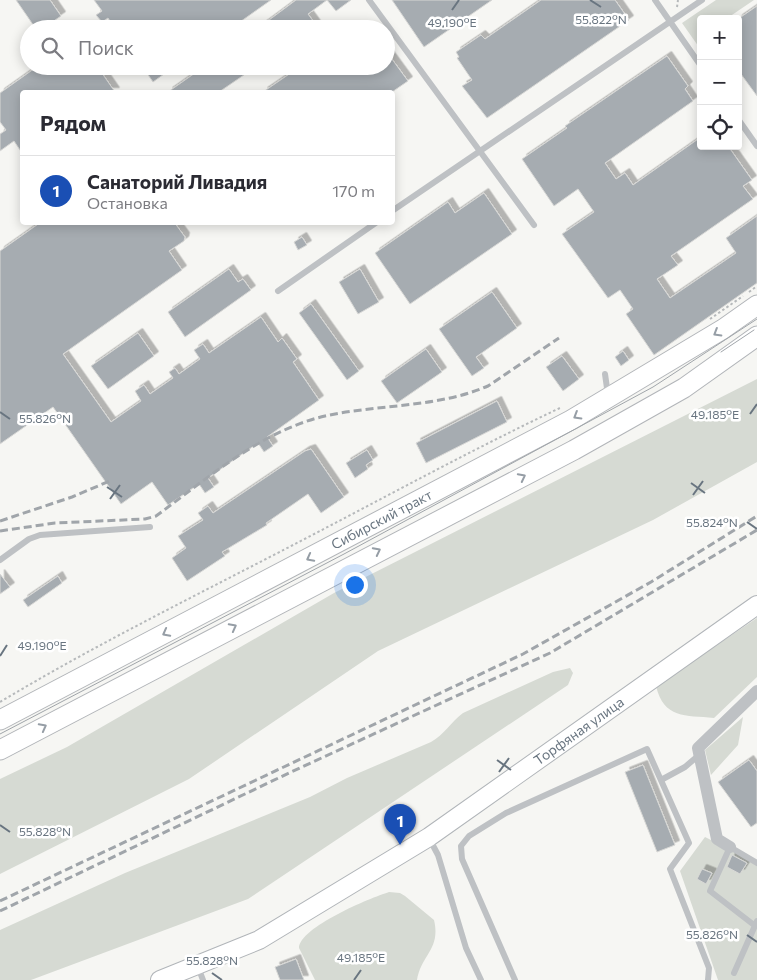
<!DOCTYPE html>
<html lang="ru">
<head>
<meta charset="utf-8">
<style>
  body { margin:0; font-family:Commissioner,sans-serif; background:#f2f2f3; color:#2b2b33 }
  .controls { position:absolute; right:15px; top:15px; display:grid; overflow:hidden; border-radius:5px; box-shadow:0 2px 12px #0003 }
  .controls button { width:45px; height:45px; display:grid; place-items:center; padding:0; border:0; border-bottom:1px solid #e1e1e2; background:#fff; color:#2b2b33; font:25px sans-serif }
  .you { position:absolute; left:354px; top:584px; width:18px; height:18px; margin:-12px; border:4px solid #fff; border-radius:50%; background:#1a73e8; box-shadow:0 0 0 8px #1a73e833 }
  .badge { display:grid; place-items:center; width:32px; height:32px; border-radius:50%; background:#cc623e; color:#fff; font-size:16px; font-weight:700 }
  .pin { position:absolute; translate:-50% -41px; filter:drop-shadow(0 1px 2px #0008) }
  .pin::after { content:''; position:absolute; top:26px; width:18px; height:15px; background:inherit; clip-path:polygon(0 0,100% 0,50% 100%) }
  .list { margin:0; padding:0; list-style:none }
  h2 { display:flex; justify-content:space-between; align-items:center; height:65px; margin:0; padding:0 20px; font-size:21px }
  h2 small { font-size:16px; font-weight:400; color:#7c7c81 }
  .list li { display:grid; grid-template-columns:32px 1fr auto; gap:15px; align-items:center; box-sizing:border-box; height:70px; padding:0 20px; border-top:1px solid #e1e1e2 }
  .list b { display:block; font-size:19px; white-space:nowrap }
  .list p { margin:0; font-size:16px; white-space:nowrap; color:#7c7c81 }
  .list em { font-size:16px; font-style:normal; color:#7c7c81 }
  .icon { flex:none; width:28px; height:28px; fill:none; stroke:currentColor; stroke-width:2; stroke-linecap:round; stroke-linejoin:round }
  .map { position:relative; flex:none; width:757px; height:980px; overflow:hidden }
  .search { position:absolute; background:#fff; box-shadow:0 2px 12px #0003; left:20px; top:20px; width:375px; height:55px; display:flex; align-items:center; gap:12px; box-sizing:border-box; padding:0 18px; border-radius:28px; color:#7c7c81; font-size:19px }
  .panel { position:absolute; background:#fff; box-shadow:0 2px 12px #0003; left:20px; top:90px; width:375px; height:135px; border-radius:5px }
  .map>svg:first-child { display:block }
</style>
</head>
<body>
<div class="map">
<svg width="757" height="980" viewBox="0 0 757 980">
  <defs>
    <filter id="shadow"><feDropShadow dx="4.5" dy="-4.5" stdDeviation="0" flood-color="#0004"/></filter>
  </defs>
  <rect width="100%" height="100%" fill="#f6f6f3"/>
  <path fill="#d6dad3" d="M716,0H754L726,19H701V50L682,23Z
    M757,379V462L653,520L378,651L189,779L0,874V779L67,747L334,593Z
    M757,618V677L714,718C685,715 664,719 656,686Z
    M570,668L573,673L568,685L248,899L31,980H0V930L125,873L310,797L347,778L431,742C444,735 451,722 463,713L553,672Z
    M743,717L738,745L711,775L705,750Z
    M705,837L757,863V980H718L680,871Z
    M389,892L400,893L405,896L434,920C441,949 421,955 417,980H315L299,948C300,927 370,898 389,892Z"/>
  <path fill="#a6acb1" stroke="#d8d8d6" filter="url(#shadow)" d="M16,0H50L61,16L42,29H36Z
    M94,0H271L230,29H115L108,18L102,22L96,15L102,11Z
    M296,0H327L308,14L316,25L310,29H257Z
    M327,0H351L336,11Z
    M392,0H492L424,47Z
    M541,0H615L629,20L487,118L462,86L472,80L457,58L459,57L456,52L481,35L485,39Z
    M757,6V96L738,70V19Z
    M386,51L408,81L392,92H263L301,66H386Z
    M667,56L688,86L685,89L693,101L605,163L616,179L625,173L633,185L701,137V146H728L752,180L743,186L753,199L671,256L678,265L657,279L670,298L736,253L726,238L757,216V283L654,355L626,314L633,309L620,290L608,298L562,234L594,212L578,189L554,206L522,159L567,128L565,126Z
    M38,66H97L115,92H22V153L14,141L0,151V134L6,130L0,122V93Z
    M142,66H175L153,82Z
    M205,66H257L219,92H168Z
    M484,193L512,234L410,304L375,253L448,202L455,213Z
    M41,222H174L185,237L184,241L169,251L182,270L63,354L111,422L141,401L135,391L144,385L150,394L173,378L169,372L175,368L179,374L200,359L194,350L203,344L209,353L261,317L278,342L282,338L297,359L293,362L319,400L267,437L273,446L264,452L258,443L208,478L214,487L205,493L199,484L168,505L152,482L121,504L53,407L0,444V251Z
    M302,237L307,245L298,250L294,242Z
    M229,269L238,282L243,279L251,290L185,337L168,312Z
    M360,269L379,302L358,314L339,282Z
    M492,292L517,328L476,357L484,368L472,376L439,329Z
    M311,304L359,371L347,380L299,313Z
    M138,333L154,356L108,389L91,366Z
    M426,349L442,372L397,403L381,381Z
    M623,351L629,360L621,366L615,357Z
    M562,356L579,379L563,391L546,367Z
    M497,401L507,422L426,463L416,443Z
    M311,449L344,497L321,513L308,494L266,523L267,525L222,552L225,556L187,581L172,558L186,548L178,536L203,520L198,513L208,506L213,513L305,451Z
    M367,450L373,460L366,465L368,469L355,478L346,463Z
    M0,574L10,587L0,594Z
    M58,576L62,583L28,607L23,600Z
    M749,760L757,771V823L751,827L718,782Z
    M643,765L675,845L657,852L625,772Z
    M732,855L747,863L740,874L727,867Z
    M702,869L712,873L706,884L697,879Z
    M296,959L304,980H280L275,967Z"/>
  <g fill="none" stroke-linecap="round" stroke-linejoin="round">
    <defs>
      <g id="secondary">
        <path id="s1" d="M160,980L259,940L429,837L757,605"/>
      </g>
      <g id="primary">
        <path id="s2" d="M0,720L571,420L723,329L757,305"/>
        <path d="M0,750L574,450L684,388L757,336"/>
      </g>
    </defs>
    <use href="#secondary" stroke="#b1b5b9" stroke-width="20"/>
    <use href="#primary" stroke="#b2b5b9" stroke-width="21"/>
    <path stroke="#b6b9bb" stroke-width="2" stroke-dasharray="2.5 2.5" stroke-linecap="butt" d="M677,7L678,0
      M749,292L757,286
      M710,319L743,296
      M0,702C95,645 195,596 293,545C382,499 471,450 562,407"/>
    <path stroke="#bec1c4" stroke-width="6" d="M369,0L534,225
      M655,0L701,66
      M738,119L757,146
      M392,211L702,0
      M278,291L377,222
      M605,374L608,395
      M0,560L29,539L40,535L150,527
      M661,780L685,767L699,755
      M429,838L438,855L466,948L481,980
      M754,925L710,891L730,847L757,863
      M198,967L203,980
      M734,973L757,921
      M515,980L462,859L461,846L469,836L506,813L647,749L689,843L670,869L709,968L708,980"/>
    <path stroke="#bec1c4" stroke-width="12" d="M730,847L717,839L698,748L757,691"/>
    <use href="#secondary" stroke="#fff" stroke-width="18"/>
    <use href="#primary" stroke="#fff" stroke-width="19"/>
    <path stroke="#a0a5aa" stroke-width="1" d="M721,352L754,330
      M0,734L344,554L653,387L757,319"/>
    <path stroke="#a0a5aa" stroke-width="3" stroke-dasharray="8 4" stroke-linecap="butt" d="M0,521L72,497L112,480
      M0,531L55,523L145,519L156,516C208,478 261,431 325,416C379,404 437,408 488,386L559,338
      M0,901L523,654L651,582L757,516
      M0,911L291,772L550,653L757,530"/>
  </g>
  <defs><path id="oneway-chevron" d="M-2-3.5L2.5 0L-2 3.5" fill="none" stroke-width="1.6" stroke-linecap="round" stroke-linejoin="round" transform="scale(1.25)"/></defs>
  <g stroke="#969ea6">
    <use href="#oneway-chevron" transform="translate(717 333) rotate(149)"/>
    <use href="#oneway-chevron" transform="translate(577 416) rotate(149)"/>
    <use href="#oneway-chevron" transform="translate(522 477) rotate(-27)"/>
    <use href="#oneway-chevron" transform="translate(377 551) rotate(-27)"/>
    <use href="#oneway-chevron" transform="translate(310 558) rotate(152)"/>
    <use href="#oneway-chevron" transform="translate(233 627) rotate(-28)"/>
    <use href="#oneway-chevron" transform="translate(166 633) rotate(152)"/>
    <use href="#oneway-chevron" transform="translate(43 727) rotate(-28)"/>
  </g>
  <path fill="none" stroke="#697580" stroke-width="2" d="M590,0L601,7M452,10L459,0M0,412L10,419M750,414L757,404M691,483L705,493M107,487L122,497M693,495L703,481M110,499L120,485M747,522L757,529M0,656L7,645M497,760L511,770M499,772L509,758M0,825L10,832M747,935L757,942M212,973L222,980M354,980L361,970"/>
  <g text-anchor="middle" stroke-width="5" stroke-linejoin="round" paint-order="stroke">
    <g font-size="14" fill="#697580" stroke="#fff">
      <text dy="5" stroke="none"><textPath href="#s2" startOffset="431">Сибирский тракт</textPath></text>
      <text dy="5" stroke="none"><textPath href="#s1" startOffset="489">Торфяная улица</textPath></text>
    </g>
  </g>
  <g font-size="12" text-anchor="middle" fill="#697580" stroke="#fff" stroke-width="5" stroke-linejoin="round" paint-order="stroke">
    <text x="601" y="24">55.822°N</text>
    <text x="452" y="27">49.190°E</text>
    <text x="715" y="419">49.185°E</text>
    <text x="45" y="423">55.826°N</text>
    <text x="712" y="527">55.824°N</text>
    <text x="42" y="650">49.190°E</text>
    <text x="45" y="836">55.828°N</text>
    <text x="712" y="939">55.826°N</text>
    <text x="361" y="962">49.185°E</text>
    <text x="212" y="965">55.828°N</text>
  </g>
</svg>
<div class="controls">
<button>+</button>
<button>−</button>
<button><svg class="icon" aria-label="locate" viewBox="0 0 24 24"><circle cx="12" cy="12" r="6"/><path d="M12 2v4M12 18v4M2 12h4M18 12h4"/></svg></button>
</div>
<div class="you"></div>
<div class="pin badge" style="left:400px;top:845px;background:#1a4fb4">1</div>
<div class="search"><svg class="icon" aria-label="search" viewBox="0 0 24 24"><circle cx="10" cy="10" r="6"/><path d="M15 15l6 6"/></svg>Поиск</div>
<section class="panel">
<h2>Рядом<small></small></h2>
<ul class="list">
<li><span class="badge" style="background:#1a4fb4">1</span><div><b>Санаторий Ливадия</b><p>Остановка</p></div><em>170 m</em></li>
</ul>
</section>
</div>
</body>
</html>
